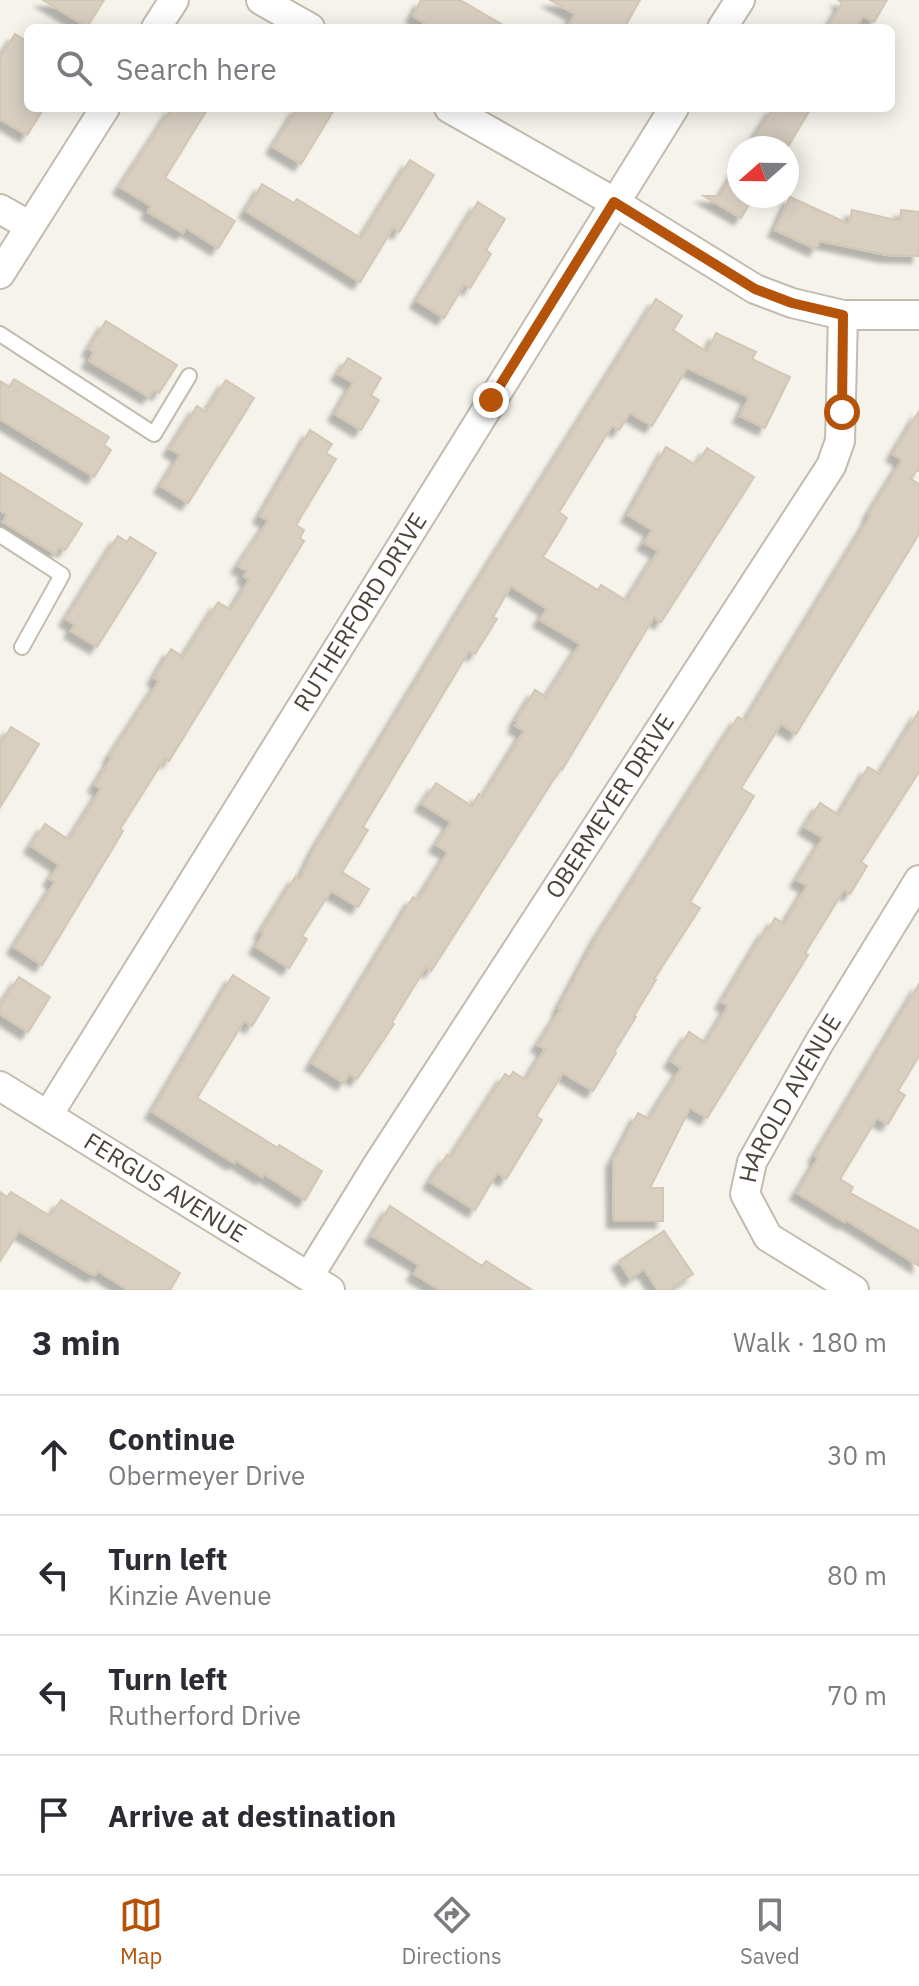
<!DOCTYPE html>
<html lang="en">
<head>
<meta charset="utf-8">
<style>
  body { margin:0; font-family:"IBM Plex Sans",sans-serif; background:#f7f7f7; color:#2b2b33 }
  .compass { position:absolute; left:727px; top:136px; width:72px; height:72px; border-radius:50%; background:#fff; box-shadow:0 4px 20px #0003; rotate:250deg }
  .stop { position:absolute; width:24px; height:24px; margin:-18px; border:6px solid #b45309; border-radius:50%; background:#fff }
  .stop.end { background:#b45309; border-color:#fff; box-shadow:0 2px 8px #0008 }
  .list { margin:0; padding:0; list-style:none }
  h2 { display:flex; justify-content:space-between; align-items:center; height:104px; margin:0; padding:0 32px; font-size:34px }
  h2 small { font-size:26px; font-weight:400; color:#7c7c81 }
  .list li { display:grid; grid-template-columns:52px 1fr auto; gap:24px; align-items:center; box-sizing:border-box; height:120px; padding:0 32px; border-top:2px solid #e1e1e2 }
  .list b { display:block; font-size:30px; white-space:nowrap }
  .list p { margin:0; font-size:26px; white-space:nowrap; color:#7c7c81 }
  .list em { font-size:26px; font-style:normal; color:#7c7c81 }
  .icon { flex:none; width:44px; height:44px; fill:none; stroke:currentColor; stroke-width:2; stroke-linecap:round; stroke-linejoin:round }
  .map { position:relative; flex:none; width:919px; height:1290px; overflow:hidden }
  .search { position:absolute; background:#fff; box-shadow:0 4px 20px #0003; left:24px; right:24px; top:24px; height:88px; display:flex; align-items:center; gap:20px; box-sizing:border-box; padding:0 28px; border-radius:12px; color:#7c7c81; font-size:30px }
  .sheet { height:584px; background:#fff }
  nav { display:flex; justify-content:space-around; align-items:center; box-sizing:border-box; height:112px; border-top:2px solid #e1e1e2; background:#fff; font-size:22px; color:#7c7c81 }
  nav a { display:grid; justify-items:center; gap:4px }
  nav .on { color:#b45309 }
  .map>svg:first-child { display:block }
</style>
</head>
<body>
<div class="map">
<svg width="919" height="1290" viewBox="0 0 919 1290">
  <defs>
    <filter id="shadow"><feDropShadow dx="-7" dy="7" stdDeviation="2" flood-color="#0004"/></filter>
  </defs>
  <rect width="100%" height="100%" fill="#f6f3ec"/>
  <path fill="#d8cfc1" stroke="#d3c7b4" stroke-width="2" filter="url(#shadow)" d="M43,0H104L87,27Z
    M421,0H460L508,28H432L413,16Z
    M550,0H640L624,28H567L575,14Z
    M838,0H887L874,22L863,16L856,28H828L842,3Z
    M15,34L28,42V108H44L27,135L0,119V58Z
    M172,108H208L165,178L235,221L218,248L186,228L183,233L148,212L151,206L120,187Z
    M297,108H335L301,164L273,147Z
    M773,108H811L787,148H748Z
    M410,160L434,175L399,232L393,228L360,282L246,211L262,184L294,203L297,199L361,238Z
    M739,165V196H754L741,218L704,196H720Z
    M790,197L849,224L852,210L900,221L901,210L919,212V256L887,255L820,241L816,249L775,230Z
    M478,202L505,219L486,250L491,254L470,288L464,285L444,318L417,301Z
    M656,299L682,316L673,330L707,352L716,333L756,352L752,359L790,377L765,428L740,416L749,397L687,368L652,426L630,413L619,430L612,426L559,512L567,518L543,557L598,590L601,585L627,601L658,551L644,543L652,530L628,515L666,447L696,465L707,448L754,477L661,622L654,617L562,770L561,768L431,971L426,967L392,1022L394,1024L357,1079L349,1074L344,1083L312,1063L413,897L418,900L448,852L436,845L451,822L422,804L436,783L472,806L479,794L483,797L524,731L515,726L518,722L516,720L535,690L546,697L580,644L540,620L547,609L511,586L493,617L497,619L475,654L469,651L363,827L368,830L342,872L369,889L358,907L331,891L302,936L307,939L289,968L256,947L264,933L261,932L296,876L300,879L316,846L466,600Z
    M106,321L177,365L159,393L154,390L149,397L89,361L94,352L89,349Z
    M348,358L381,378L371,395L379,400L361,430L335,414L353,383L338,374Z
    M14,379L109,437L104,445L111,450L94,477L0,419V381L9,387Z
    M226,380L254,398L188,503L161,486L180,455L170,449L197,406L206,412Z
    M919,411V471L917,470L911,479L919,484V534L796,734L781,724L741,788L754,796L690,902L700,908L654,979L656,980L634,1016L636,1017L614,1052L616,1053L593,1091L563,1073L536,1116L542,1120L506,1179L497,1173L475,1210L430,1182L447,1155L451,1157L505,1074L510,1077L513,1072L526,1080L545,1049L538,1045L561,1009L559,1008L598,935L738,717L745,721L871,515L869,514L902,460L893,454Z
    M310,430L332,444L326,453L336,459L296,525L304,530L300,538L304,541L169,761L165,758L120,829L123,831L42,965L14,947L55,882L50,879L59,865L31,846L45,824L69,840L101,789L95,785L112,757L110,756L159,681L154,678L171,649L183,657L218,602L231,610L249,580L244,576L247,571L238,566L268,521L260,516Z
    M0,473L82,524L65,550L59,547L55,554L3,522L7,515L0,510Z
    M118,536L127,542L130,537L156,553L97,647L71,631L75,625L66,619Z
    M919,711V772L861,862L867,866L850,894L844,890L805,953L808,955L707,1118L690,1108L650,1188H663V1221H614L613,1161L638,1113L649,1119L681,1068L671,1061L689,1032L706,1043L728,1006L722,1002L766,929L768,930L775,918L784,924L807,886L797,880L823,838L805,827L820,803L839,815L868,767L880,774Z
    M11,727L39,744L0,807V745Z
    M233,975L269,998L252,1026L244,1021L197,1098L278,1148L279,1145L322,1171L305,1200L264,1174L262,1177L236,1160L234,1163L152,1112Z
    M19,977L50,997L28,1032L0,1014V1006Z
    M919,984V1056L898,1091L905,1095L888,1124L877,1118L840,1179L853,1187L850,1193L919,1231V1266L846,1220L845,1222L797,1193L818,1158L815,1156Z
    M0,1192L7,1197L11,1192L50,1216L61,1200L180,1273L170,1290H128L98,1271L95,1275L89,1273L19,1231L0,1261Z
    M390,1206L482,1266L486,1261L532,1290H440L414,1274L419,1265L372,1236Z
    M664,1231L693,1274L669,1290H658L644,1269L630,1279L619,1261Z"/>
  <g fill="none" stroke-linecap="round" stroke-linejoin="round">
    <defs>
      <path id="service" d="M0,334L154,434L189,376
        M0,535L62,575L22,647"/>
      <g id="minor">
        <path d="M261,0L310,28"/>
        <path d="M156,28L174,0"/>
        <path d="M722,28L740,0"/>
        <path d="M449,108L614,202L755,289L792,303L843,315H919"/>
        <path d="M0,209L30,226"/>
        <path d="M0,274L105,108"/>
        <path id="s1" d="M0,1086L330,1290"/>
        <path id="s2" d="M48,1115L674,108"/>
        <path id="s3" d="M309,1276L378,1164L831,466L840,441L843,315"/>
        <path id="s4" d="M854,1290L768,1237L745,1194L752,1162L819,1043L919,880"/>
      </g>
    </defs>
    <use href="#service" stroke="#c2bbae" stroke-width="18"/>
    <use href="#minor" stroke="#c2bbae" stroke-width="32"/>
    <use href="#service" stroke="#fff" stroke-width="14"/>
    <use href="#minor" stroke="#fff" stroke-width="28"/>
  </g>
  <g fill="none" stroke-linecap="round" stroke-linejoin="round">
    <path stroke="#b45309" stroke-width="10" d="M491,400L614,202L755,289L792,303L843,315L842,412"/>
  </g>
  <g text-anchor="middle" stroke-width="7" stroke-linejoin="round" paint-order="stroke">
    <g font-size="24" fill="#4b4439" stroke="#fff">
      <text dy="8" stroke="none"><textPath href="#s2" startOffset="592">RUTHERFORD DRIVE</textPath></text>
      <text dy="8" stroke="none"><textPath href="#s3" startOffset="558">OBERMEYER DRIVE</textPath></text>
      <text dy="8" stroke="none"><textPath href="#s4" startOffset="256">HAROLD AVENUE</textPath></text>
      <text dy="8" stroke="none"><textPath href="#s1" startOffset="194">FERGUS AVENUE</textPath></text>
    </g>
  </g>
</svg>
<svg class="compass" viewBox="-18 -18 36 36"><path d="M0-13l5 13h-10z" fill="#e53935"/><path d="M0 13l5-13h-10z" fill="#7c7c81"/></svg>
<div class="stop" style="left:842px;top:412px"></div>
<div class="stop end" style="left:491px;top:400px"></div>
<div class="search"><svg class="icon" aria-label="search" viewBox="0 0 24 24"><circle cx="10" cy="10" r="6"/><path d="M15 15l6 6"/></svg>Search here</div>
</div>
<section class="sheet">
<h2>3 min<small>Walk · 180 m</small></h2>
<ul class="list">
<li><svg class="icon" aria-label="ahead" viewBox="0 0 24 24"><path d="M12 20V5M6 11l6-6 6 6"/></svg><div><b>Continue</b><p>Obermeyer Drive</p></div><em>30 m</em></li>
<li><svg class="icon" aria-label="left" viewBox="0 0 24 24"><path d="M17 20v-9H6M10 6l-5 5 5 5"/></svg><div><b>Turn left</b><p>Kinzie Avenue</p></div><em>80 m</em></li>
<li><svg class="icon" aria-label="left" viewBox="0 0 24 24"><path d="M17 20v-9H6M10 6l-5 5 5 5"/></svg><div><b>Turn left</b><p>Rutherford Drive</p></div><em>70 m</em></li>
<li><svg class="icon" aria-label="arrive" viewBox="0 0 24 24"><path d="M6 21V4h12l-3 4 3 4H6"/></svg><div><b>Arrive at destination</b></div></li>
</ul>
</section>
<nav>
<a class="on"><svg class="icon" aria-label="map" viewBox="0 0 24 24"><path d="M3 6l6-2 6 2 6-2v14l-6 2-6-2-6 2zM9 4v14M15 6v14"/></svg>Map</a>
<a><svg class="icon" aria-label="directions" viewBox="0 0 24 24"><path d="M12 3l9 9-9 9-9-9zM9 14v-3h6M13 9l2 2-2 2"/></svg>Directions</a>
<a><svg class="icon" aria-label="saved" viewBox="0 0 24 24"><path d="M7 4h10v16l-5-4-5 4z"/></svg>Saved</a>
</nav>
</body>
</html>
